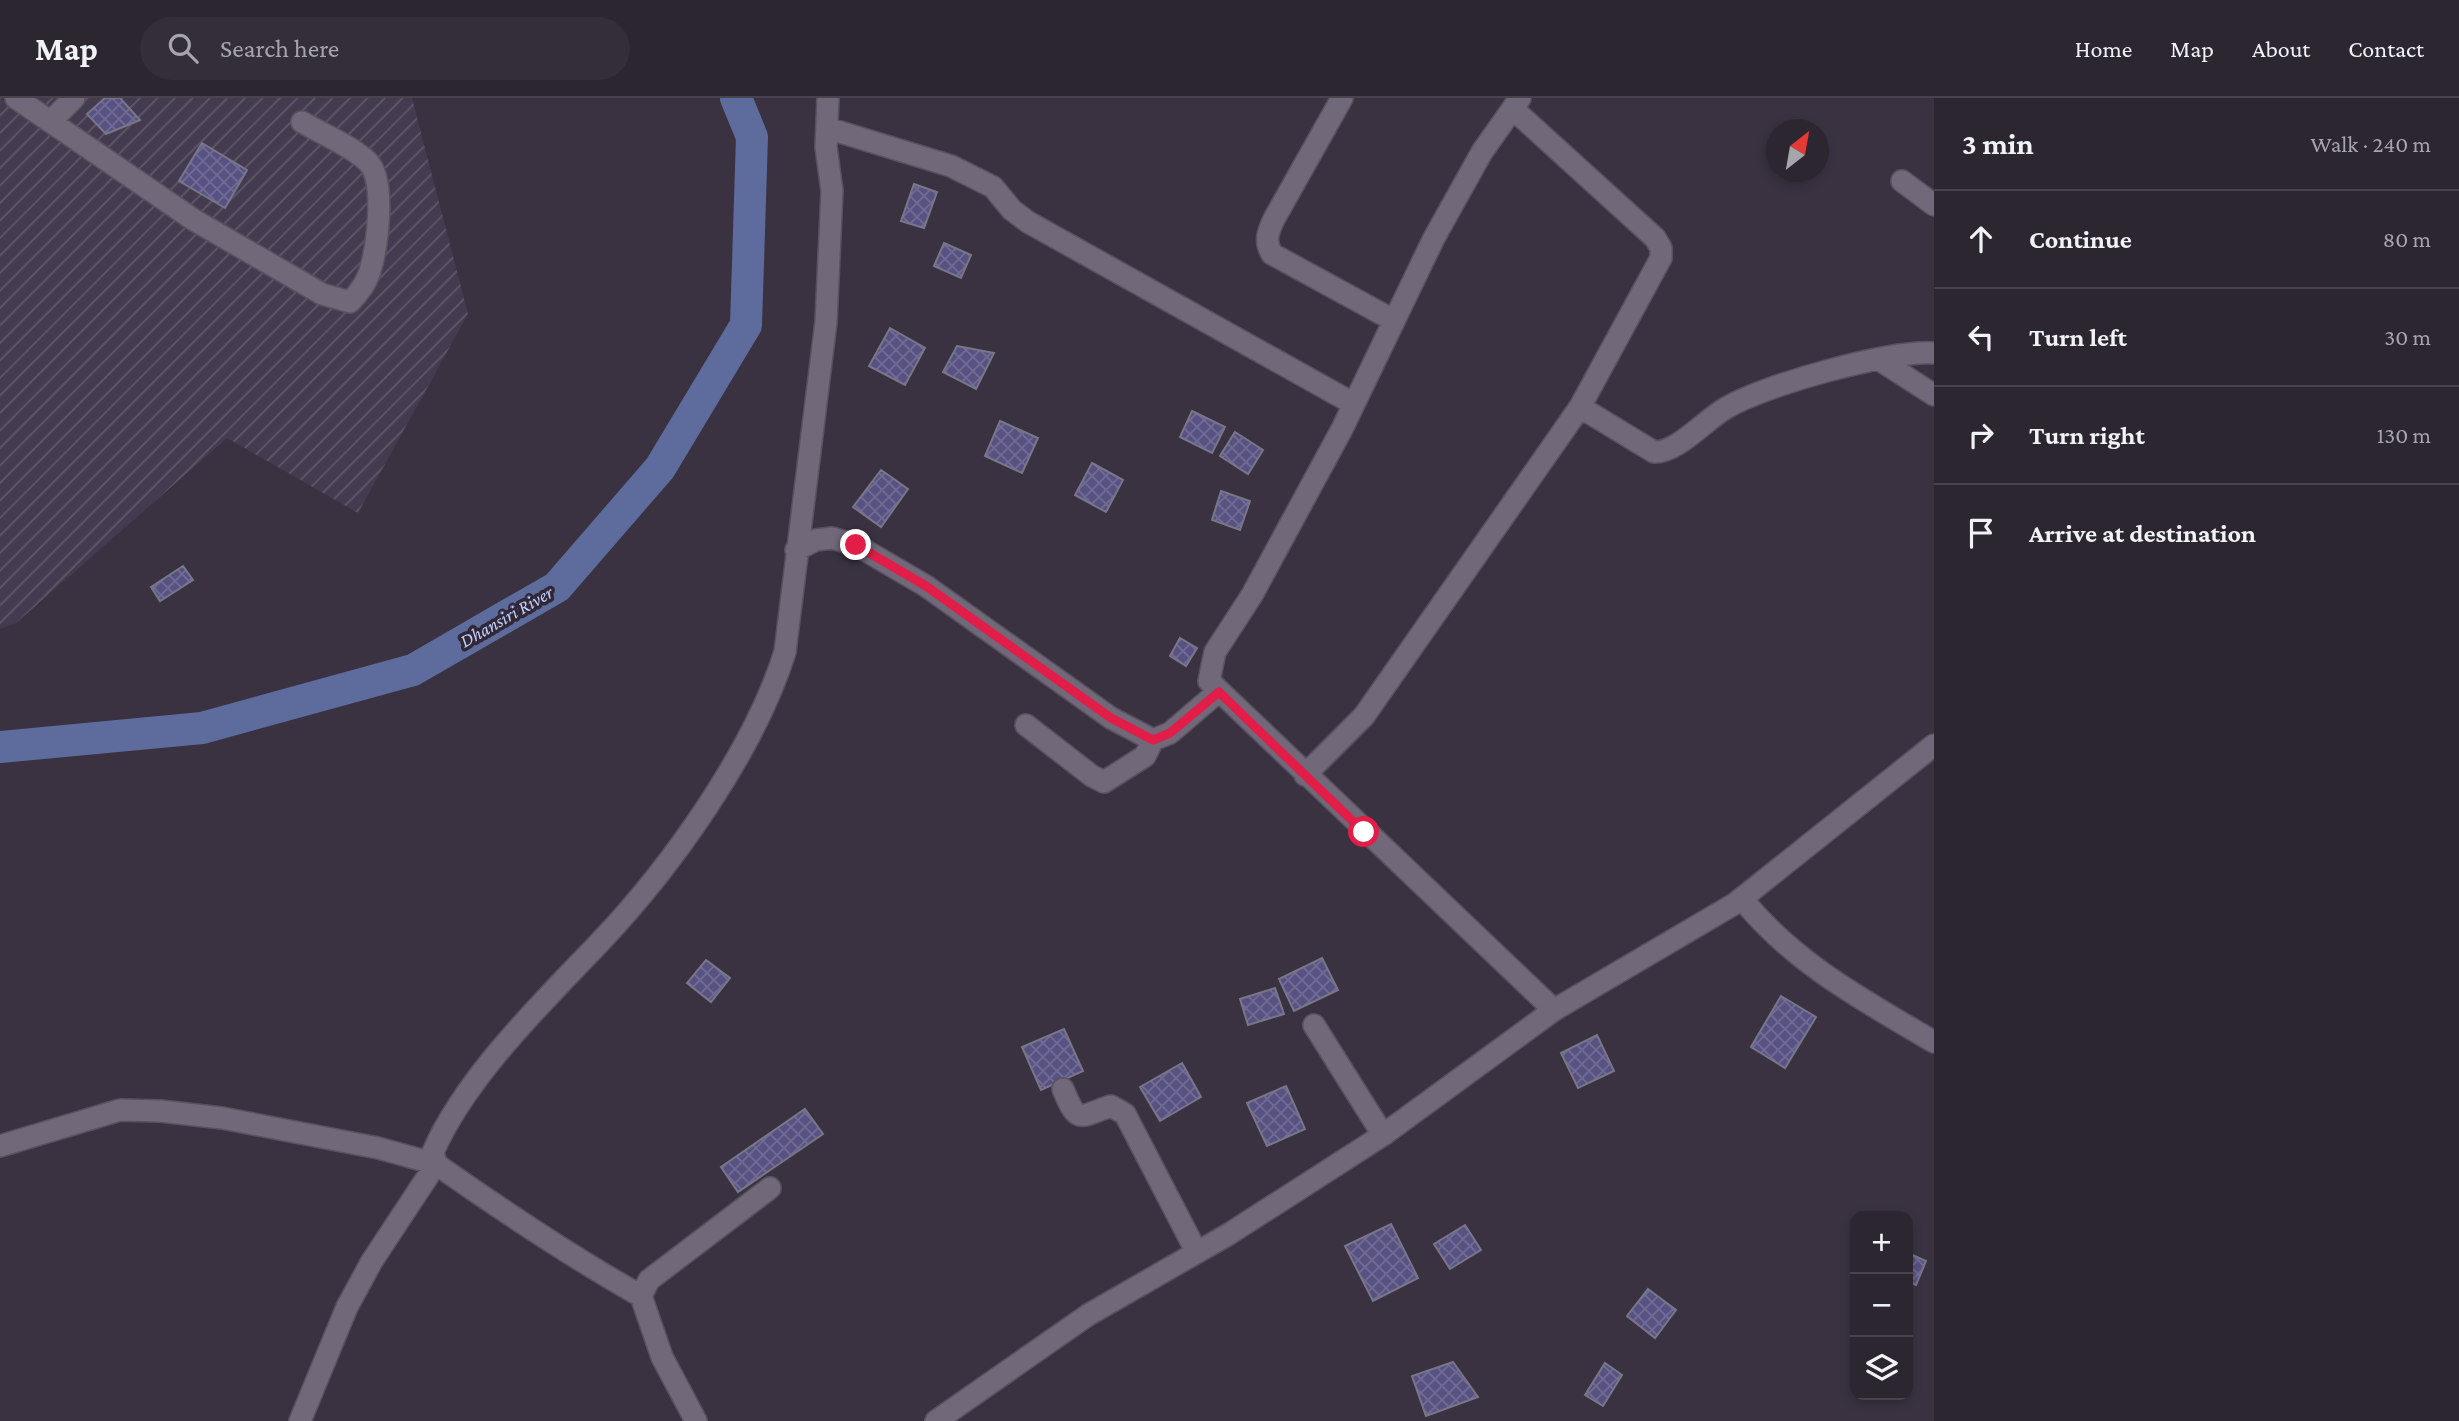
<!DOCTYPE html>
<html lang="en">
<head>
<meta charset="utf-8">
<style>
  body { margin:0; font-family:"Crimson Pro",serif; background:#342e39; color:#f1f3f6 }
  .controls { position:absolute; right:21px; bottom:21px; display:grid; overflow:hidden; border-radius:14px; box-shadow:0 4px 10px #0003 }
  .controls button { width:63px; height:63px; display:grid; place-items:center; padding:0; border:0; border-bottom:2px solid #48434d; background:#2c2631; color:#f1f3f6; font:35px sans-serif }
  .compass { position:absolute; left:1766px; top:21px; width:63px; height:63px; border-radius:50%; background:#2c2631; box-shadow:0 4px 10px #0003; rotate:31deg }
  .stop { position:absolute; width:21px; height:21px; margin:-16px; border:5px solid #e11d48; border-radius:50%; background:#fff }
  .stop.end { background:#e11d48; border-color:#fff; box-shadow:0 2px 7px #0008 }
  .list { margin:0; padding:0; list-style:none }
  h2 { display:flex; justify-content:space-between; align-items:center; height:91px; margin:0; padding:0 28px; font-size:30px }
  h2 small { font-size:23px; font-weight:400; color:#a6a5ab }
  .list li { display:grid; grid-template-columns:46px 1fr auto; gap:21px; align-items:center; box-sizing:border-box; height:98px; padding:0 28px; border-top:2px solid #48434d }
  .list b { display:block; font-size:26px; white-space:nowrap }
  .list em { font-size:23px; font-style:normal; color:#a6a5ab }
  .icon { flex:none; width:38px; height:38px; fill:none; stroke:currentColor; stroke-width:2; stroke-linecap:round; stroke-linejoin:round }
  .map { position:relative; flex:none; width:1934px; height:1323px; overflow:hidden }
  header { display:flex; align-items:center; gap:42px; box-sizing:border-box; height:98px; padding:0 35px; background:#2c2631; border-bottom:2px solid #48434d }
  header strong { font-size:33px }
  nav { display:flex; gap:38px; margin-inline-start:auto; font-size:24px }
  .search { width:490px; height:63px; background:#342e39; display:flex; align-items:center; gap:18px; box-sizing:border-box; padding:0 24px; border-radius:38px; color:#a6a5ab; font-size:26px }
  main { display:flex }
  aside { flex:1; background:#2c2631 }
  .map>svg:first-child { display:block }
</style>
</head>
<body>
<header>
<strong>Map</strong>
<div class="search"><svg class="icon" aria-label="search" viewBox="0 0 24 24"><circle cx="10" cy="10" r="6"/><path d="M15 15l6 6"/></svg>Search here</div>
<nav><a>Home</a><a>Map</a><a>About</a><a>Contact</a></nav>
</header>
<main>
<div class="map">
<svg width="1934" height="1323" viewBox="0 0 1934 1323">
  <defs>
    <pattern id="industrial-furrows" width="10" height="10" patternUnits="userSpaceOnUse" patternTransform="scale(1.75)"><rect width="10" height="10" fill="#453b50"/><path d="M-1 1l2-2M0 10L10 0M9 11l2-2" fill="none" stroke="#60586a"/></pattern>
    <pattern id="building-cross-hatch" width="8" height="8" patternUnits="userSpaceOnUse" patternTransform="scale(1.75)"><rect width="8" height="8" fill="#585282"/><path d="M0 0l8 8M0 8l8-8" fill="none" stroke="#716b95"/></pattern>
  </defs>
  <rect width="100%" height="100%" fill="#3a3241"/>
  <path fill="url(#industrial-furrows)" d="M0,0H412L468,216L358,415L227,340L16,525L0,531Z"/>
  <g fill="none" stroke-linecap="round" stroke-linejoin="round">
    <path stroke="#5d6c9c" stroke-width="32" d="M0,649L202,630L413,572L557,489L660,370L746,227L752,39L736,0"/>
  </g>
  <path fill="url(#building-cross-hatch)" stroke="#787789" stroke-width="2" d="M105,0H120L140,22L106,36L87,16Z
    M202,45L247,72L225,110L179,83Z
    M914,86L937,94L924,130L901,123Z
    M944,145L971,157L961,180L934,168Z
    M890,230L925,250L905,287L869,268Z
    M957,248L994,255L976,291L943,274Z
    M1192,313L1225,329L1212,355L1180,339Z
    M1000,323L1038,340L1022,375L985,358Z
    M1235,334L1263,352L1248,376L1220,358Z
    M1092,365L1123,382L1106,414L1075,397Z
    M881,372L908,391L881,429L853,409Z
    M1221,393L1250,403L1240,432L1212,422Z
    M183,468L193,482L160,503L151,489Z
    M1180,540L1197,550L1186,568L1170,558Z
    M1322,860L1338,892L1294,913L1279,881Z
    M706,862L730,880L711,904L687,885Z
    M1275,890L1284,916L1248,927L1240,901Z
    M1781,898L1816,919L1785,970L1751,949Z
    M1064,931L1083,973L1041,992L1022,949Z
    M1597,937L1614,973L1578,990L1561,955Z
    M1182,965L1201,999L1160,1023L1140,989Z
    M1286,988L1305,1031L1267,1048L1247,1005Z
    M805,1011L823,1036L738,1094L721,1069Z
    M1391,1126L1418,1180L1373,1203L1345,1148Z
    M1465,1127L1481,1152L1450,1171L1434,1146Z
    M1908,1155L1926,1163L1916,1187L1908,1184Z
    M1648,1191L1676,1212L1655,1240L1627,1218Z
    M1453,1264L1478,1299L1426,1318L1412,1278Z
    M1605,1265L1622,1277L1603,1308L1585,1297Z"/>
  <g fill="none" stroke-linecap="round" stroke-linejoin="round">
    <defs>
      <path id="street" d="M16,0L194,122L322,196L350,204C359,195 366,186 370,173C377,149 387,81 367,63C350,47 322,36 302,24
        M1342,0L1274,121C1268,134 1264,143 1272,156L1393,222
        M1520,0L1482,54L1434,140L1342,331L1252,497L1215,554L1209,583L1554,912
        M52,22L74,0
        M827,30L951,68L993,89L1012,112L1028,124L1354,306
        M1902,83L1934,107
        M1878,261L1934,297
        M1580,309L1654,354C1677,355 1705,322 1726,310C1764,287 1890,252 1934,255
        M796,452L816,442L832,440L856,447L926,488L1111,620L1153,642L1170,635L1218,594
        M1026,627L1092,678L1104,684L1145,658L1153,642
        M1305,677L1364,618L1580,309L1661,160V150L1655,140L1513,11
        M1742,801C1795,866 1863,902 1934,944
        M1314,927L1383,1037
        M1063,991C1078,1027 1078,1019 1111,1008L1125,1016L1196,1153
        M0,1048L120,1012L160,1013L222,1020L378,1050L436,1066L372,1163L347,1209L300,1323
        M641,1198C570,1158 503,1113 436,1066L433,1054C466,978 544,903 601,843C672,768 754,653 785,554L826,224L832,93L826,49L828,0
        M696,1323L662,1259L641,1198L649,1182L770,1090"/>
      <path id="secondary" d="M936,1323L1088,1217L1229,1136L1383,1037L1554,912L1736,805L1934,647"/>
    </defs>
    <use href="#street" stroke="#58525f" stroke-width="24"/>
    <use href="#secondary" stroke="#58525f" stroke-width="24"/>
    <use href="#street" stroke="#716879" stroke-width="21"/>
    <use href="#secondary" stroke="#716879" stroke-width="21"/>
  </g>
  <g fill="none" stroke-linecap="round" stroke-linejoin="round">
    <path stroke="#e11d48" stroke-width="9" d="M856,447L926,488L1111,620L1153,642L1170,635L1219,594L1364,734"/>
  </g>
  <g text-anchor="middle" stroke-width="7" stroke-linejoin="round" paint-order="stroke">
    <g font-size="19" font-style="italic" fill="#c0cffc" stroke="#302837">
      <text transform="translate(506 518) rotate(-30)" y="7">Dhansiri River</text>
    </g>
  </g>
</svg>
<div class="controls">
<button>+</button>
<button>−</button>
<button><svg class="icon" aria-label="layers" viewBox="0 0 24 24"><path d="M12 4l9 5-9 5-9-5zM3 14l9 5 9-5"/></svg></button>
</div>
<svg class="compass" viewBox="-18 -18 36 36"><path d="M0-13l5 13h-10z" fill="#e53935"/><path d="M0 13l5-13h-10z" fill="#a6a5ab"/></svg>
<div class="stop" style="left:1364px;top:734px"></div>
<div class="stop end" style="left:856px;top:447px"></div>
</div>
<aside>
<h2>3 min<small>Walk · 240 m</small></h2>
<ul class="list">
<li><svg class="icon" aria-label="ahead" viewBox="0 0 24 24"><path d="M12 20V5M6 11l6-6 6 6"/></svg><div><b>Continue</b></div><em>80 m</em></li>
<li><svg class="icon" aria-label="left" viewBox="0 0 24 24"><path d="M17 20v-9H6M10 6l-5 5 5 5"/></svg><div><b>Turn left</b></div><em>30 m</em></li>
<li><svg class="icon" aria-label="right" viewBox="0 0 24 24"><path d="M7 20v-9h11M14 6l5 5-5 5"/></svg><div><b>Turn right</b></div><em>130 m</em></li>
<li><svg class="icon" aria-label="arrive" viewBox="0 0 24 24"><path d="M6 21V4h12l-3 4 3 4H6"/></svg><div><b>Arrive at destination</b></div></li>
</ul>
</aside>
</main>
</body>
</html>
